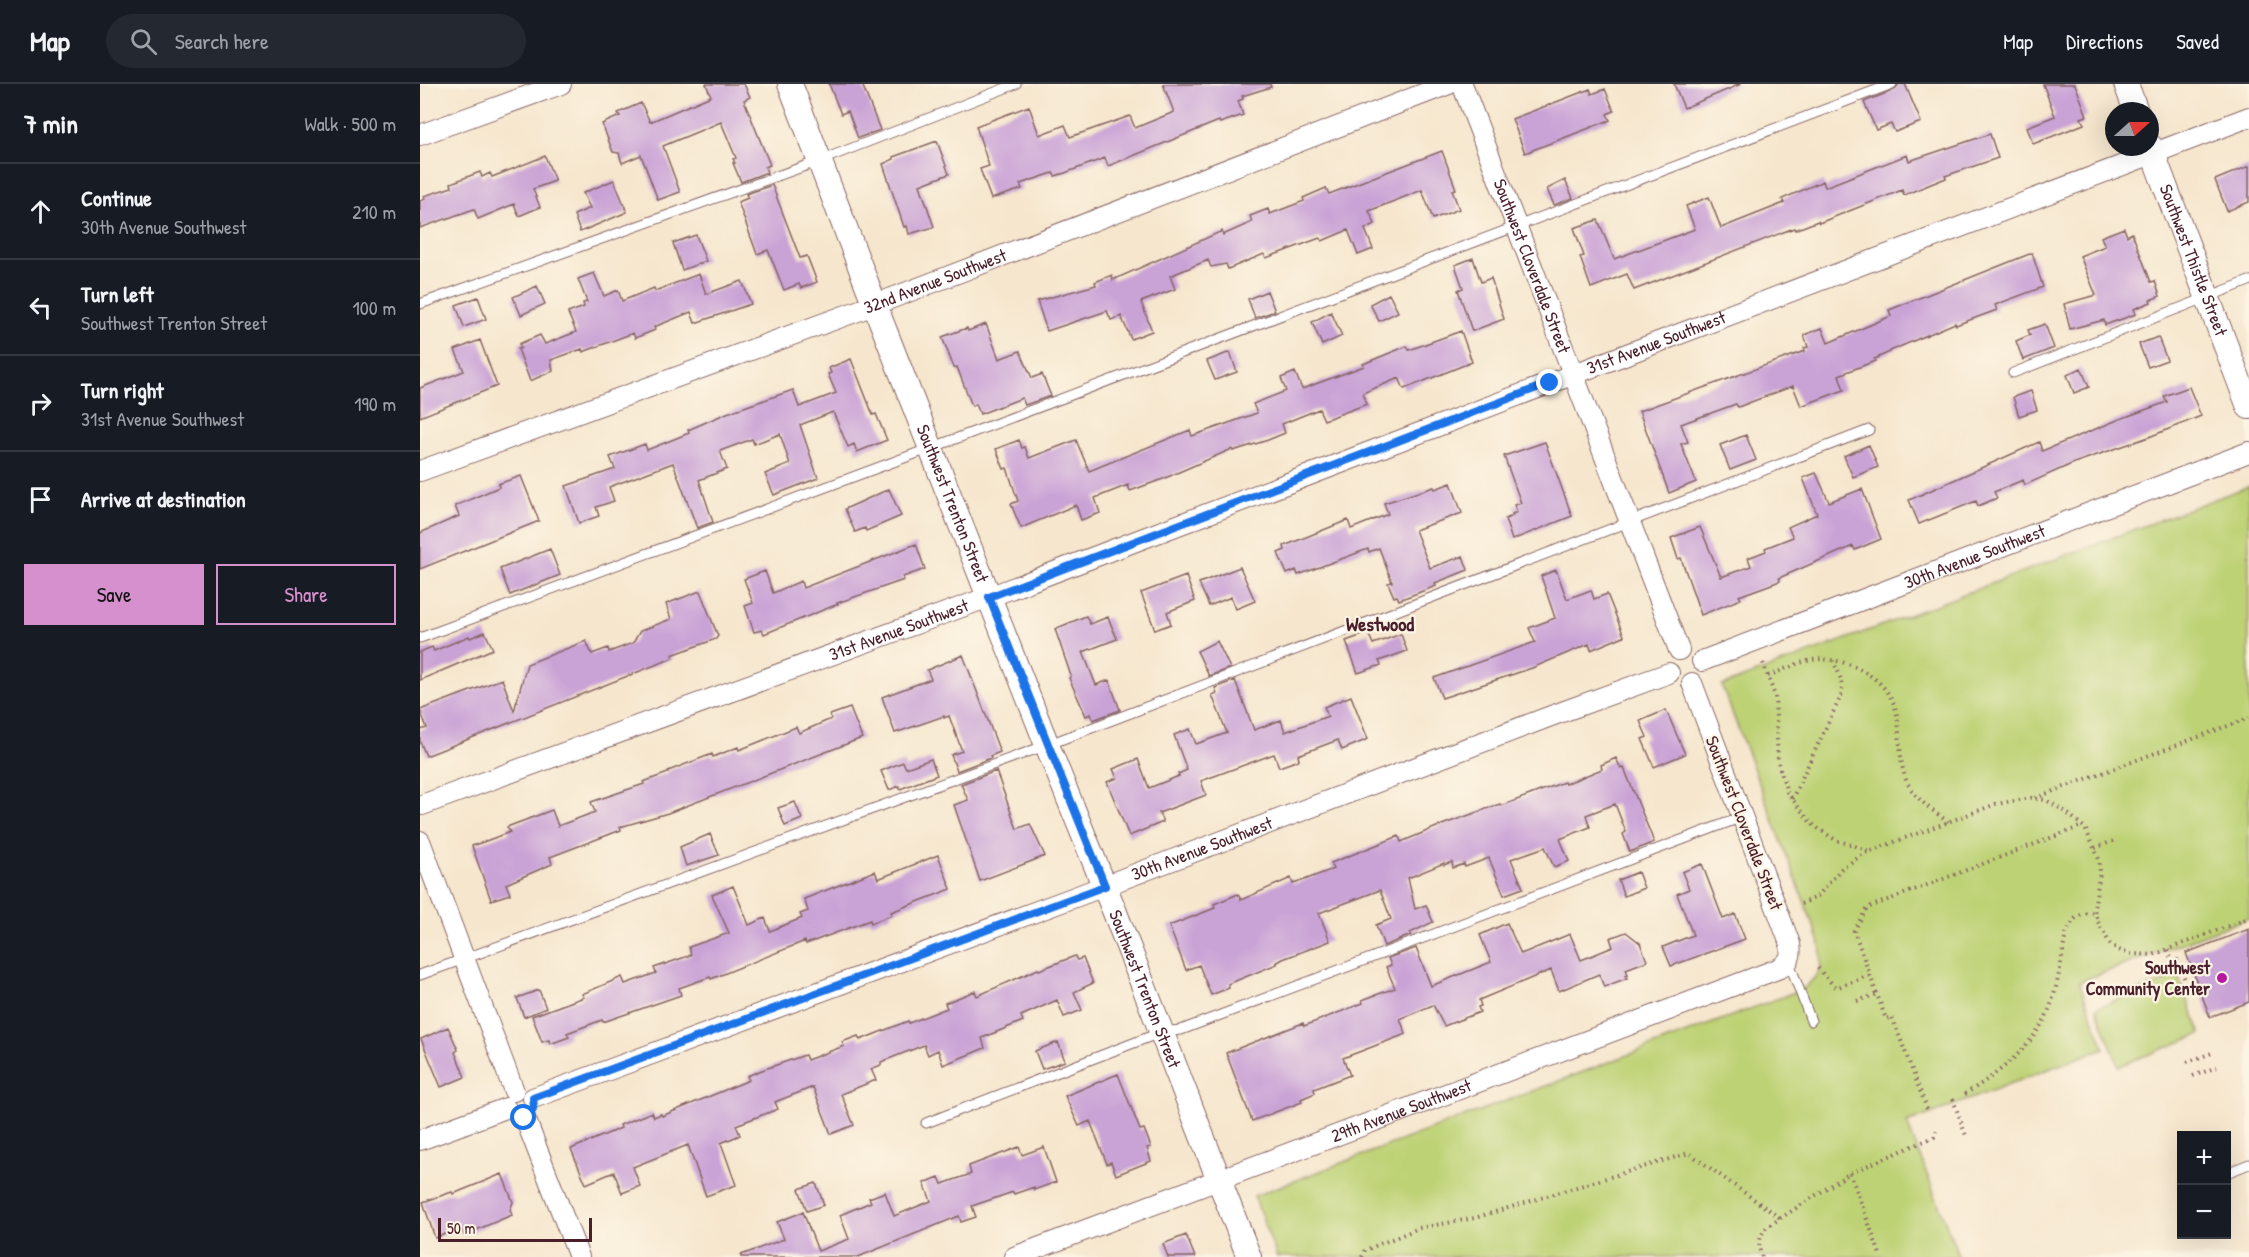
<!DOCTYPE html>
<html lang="en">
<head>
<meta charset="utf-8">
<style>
  body { margin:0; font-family:"Patrick Hand",sans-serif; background:#242831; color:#f1f3f6 }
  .controls { position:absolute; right:18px; bottom:18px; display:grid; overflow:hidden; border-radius:0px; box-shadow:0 6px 24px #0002 }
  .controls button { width:54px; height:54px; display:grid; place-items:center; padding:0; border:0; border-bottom:2px solid #363941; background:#171b24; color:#f1f3f6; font:30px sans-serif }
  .compass { position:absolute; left:1685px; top:18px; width:54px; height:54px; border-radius:50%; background:#171b24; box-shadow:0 6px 24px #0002; rotate:69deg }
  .scale { position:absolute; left:18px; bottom:15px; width:154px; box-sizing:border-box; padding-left:6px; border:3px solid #4a1f2b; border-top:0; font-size:16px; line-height:21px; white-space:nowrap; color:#4a1f2b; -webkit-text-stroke:4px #fcf5e5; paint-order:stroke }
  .stop { position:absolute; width:18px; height:18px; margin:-14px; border:4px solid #1a73e8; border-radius:50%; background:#fff }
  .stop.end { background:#1a73e8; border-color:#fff; box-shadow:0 2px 6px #0008 }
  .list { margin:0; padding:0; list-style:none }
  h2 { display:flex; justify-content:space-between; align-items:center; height:78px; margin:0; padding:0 24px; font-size:26px }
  h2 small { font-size:20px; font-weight:400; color:#9ea1a6 }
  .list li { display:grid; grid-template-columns:39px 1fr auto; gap:18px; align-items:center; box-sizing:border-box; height:96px; padding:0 24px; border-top:2px solid #363941 }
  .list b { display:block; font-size:22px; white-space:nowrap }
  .list p { margin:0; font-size:20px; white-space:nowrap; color:#9ea1a6 }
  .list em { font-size:20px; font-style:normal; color:#9ea1a6 }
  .actions { display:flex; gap:12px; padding:18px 24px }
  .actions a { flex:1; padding:14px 0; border:2px solid #d690ce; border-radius:0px; text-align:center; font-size:21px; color:#d690ce }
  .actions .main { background:#d690ce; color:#111 }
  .icon { flex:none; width:33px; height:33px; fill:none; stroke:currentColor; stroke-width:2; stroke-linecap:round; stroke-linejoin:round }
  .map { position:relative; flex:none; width:1829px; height:1173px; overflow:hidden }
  header { display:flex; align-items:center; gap:36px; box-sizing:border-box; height:84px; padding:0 30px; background:#171b24; border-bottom:2px solid #363941 }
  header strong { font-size:28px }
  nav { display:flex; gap:33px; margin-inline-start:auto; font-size:21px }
  .search { width:420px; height:54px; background:#242831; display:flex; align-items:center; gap:15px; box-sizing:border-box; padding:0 21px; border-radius:33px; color:#9ea1a6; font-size:22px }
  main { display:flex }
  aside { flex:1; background:#171b24 }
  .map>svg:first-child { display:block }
</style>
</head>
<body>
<header>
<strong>Map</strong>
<div class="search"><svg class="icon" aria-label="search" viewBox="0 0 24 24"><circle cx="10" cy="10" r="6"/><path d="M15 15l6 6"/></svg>Search here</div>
<nav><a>Map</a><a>Directions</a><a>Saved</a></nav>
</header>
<main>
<aside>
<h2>7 min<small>Walk · 500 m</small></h2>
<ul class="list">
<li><svg class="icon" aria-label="ahead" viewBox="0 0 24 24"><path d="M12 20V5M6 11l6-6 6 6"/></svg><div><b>Continue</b><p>30th Avenue Southwest</p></div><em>210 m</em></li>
<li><svg class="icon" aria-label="left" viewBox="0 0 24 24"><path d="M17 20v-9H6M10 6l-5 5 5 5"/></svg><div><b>Turn left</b><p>Southwest Trenton Street</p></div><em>100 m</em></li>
<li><svg class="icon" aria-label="right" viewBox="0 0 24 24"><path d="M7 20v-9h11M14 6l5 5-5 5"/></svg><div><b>Turn right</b><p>31st Avenue Southwest</p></div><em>190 m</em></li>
<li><svg class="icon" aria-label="arrive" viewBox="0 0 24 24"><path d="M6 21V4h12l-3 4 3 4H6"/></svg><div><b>Arrive at destination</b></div></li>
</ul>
<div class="actions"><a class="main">Save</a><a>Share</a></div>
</aside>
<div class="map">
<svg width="1829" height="1173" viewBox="0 0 1829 1173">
  <rect width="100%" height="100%" fill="#fcf5e5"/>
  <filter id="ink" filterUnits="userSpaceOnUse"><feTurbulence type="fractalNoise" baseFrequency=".0167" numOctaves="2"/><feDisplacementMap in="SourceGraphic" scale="12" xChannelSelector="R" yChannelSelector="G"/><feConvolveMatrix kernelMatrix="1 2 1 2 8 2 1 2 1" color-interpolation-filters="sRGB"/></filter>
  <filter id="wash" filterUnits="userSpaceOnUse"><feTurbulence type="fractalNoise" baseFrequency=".008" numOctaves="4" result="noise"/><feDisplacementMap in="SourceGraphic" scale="24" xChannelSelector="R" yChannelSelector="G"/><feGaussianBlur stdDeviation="1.35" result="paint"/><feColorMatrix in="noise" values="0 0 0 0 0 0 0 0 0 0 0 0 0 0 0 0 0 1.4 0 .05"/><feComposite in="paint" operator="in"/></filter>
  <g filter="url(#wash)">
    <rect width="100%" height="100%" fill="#f6e6cd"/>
    <path fill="#bdd275" stroke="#847850" stroke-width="1.5" d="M1829,402V834L1659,898L1684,964L1487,1039L1539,1173H857L834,1112L1383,905C1403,888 1404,881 1399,856L1302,602Z
      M1758,892L1781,950L1699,982L1676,924Z"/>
    <g id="blocks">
      <path fill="#c9a2d6" d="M286,0H324L330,13L324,16L350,81L345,83L347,88L321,98L313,79H315L313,75L316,74L301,38L243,62L260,108L238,116L221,71L202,79L199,69L193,68L182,40L200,32L198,29L221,19L230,38L291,12Z
        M409,0H442L460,46L438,54L428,27L421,30Z
        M743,0H850L851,3L822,12L823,15L818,17L823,31L800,39L799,37L688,82L685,74L645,89L635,92L633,89L600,100L602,105L571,115L560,85L569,82L556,42L609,22L619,51L645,41L650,53L710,32L715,44L754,28Z
        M1254,0H1321L1264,24Z
        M1479,0H1485L1501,38L1475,48L1471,40L1456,46L1444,18L1474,6Z
        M1623,0H1655L1667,32L1661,34L1664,40L1613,60L1607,43L1635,32Z
        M1170,5L1172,10L1185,5L1194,27L1187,30L1190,36L1105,69L1092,35Z
        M1570,50L1578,74L1525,92L1526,94L1484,111L1482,106L1399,139L1398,137L1375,146L1374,144L1214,206L1207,190L1171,204L1160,173L1164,172L1154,144L1178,136L1194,175L1275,145L1266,122L1289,113L1301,144L1364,119L1362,115L1403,97L1405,103L1487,71L1489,77Z
        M517,57L529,90L500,101L514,143L489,150L487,142L484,143L463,80L474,75L473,73Z
        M1022,67L1036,105L1032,106L1039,125L1013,135L1002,106L949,127L955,140L945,145L953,165L938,171L928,146L902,157L900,154L846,174L844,170L808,185L806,180L791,183L788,176L750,192L755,205L721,218L732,247L711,255L701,232L691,236L687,227L627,247L617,217L676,201L675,198L692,191L693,196L802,147L803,151L832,138L830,132L848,125L850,130L884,117L883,114L906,104L909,110Z
        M125,72L135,97L113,105L120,123L99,132L94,120L58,135L54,125L0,144V117L5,115L4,112L32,103L31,99L60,88L62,93L70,89L72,93Z
        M1829,82V118L1807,127L1795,96Z
        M194,96L207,128L160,148L154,131L170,124L163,109Z
        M1145,96L1153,114L1134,121L1127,105Z
        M352,101L380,174L387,172L397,198L381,204L379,200L364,206L348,166L337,170L318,118L328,114L326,110Z
        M1704,144L1707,152L1712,149L1731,198L1735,197L1740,212L1730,216L1731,218L1714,225L1716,230L1685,241L1684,236L1650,245L1644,220L1676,211L1660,172L1685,162L1681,153Z
        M276,151L286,177L262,186L253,159Z
        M1612,169L1623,203L1575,221L1577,226L1536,241L1535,239L1470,267V268L1454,275L1455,277L1419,291L1424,306L1381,322L1373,302L1318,323L1316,320L1261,340L1268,358L1261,360L1276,398L1249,409L1219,327L1385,267L1384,264L1388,263L1384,251L1402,244L1408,259L1471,232L1469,226Z
        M1053,174L1061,198L1071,194L1084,235L1052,247L1038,206L1043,204L1035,181Z
        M174,189L184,212L198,206L202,217L234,204L235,207L279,190L286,210L322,197L331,220L275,239L271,228L234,243L235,246L215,254L213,249L163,268L162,265L131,276L133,287L110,297L98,265L101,264L99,260L120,251L125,260L156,248L148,229L164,223L163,219L167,218L158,195Z
        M117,202L125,220L101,231L93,213Z
        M847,207L855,227L835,234L828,215Z
        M969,210L978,228L959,237L950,220Z
        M58,213L66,235L44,243L36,221Z
        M911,228L922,252L902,261L892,238Z
        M566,240L579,275L600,267L612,294L622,290L631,312L605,321L602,314L560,330L556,320L552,322L537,283L534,284L522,253L547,244L548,247Z
        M1625,240L1634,264L1603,276L1596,257L1610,251L1608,246Z
        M1041,247L1052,278L984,305L979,294L943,309L947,320L904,336L899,325L862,340L865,349L848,356L813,367L812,365L743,395L710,407L708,401L675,414L680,429L661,436L656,421L601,444L595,430L591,420L598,417L587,384L584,385L576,365L599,356L602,364L605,363L609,374L656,356L669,387L770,346L772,352L837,329L833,320L866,307L861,294L875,288L882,305L944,282L943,280L987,262L989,266Z
        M1738,253L1747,276L1728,283L1719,260Z
        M60,256L77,302L0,333V304L44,287L35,266Z
        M810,268L817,288L795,296L787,277Z
        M431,275L453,331L456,330L467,356L437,368L434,360L428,363L413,328L380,341L398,394L354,411L345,390L370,380L360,350L334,360L332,355L300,367L307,385L279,396L293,438L277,444L253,379L189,403L194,417L176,423L179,432L159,439L146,402L195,385L190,373L225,360L227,366L269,349L268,346L307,329L373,306L379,323L416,309L408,290L411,289L409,284Z
        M1661,284L1669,303L1654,309L1647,291Z
        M1769,303L1781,332L1729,353L1654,379L1605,401L1603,396L1574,408L1577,414L1558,422L1556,417L1499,440L1489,416L1619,358L1622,367L1700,335L1747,318L1744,312Z
        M1611,307L1617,326L1599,332L1593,313Z
        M1326,351L1336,376L1310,386L1300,361Z
        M1125,358L1152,432L1092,456L1085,435L1093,432L1092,430L1097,428L1094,421L1101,419L1084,372Z
        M1449,361L1458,383L1433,393L1424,372Z
        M1396,389L1409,418L1442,405L1461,455L1435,466L1433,462L1359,494L1360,497L1319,512L1321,515L1281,531L1261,474L1258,475L1251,454L1280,443L1301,493L1331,482L1328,474L1346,467L1345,464L1373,453L1368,443L1397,430L1383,394Z
        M101,392L119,437L0,485V449L39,432L35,422L79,403L78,400Z
        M1031,399L1042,429L995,446L1010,484L1043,472L1048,486L1015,499L1016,502L979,516L977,512L974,513L968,499L972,498L959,464L949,468L948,465L878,491L876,486L867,490L858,469L865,466L864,462L928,436L931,445L968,430L964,419L1014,403L1015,405Z
        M469,405L481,432L446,447L445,444L435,448L425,425Z
        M496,460L505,485L483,493L484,496L417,519L418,520L344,550L342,546L334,548L325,522L333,519L324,495L345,487L353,509L381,497L383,504Z
        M130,465L140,491L90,511L80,485Z
        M820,483L835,517L816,525L811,513L789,522L779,499Z
        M1136,486L1147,515L1171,506L1174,515L1187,510L1204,552L1171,566L1169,560L1112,584L1022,614L1014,594L1115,558L1109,544L1135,534L1121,492Z
        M766,492L775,517L747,528L751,540L735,546L721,509Z
        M280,507L298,552L296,555L252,571L253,574L6,672L0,657V646L7,644L0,626L82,595L94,627L107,580L166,557L172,570L188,564L189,568L213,559L220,547L251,535L246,520Z
        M666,532L670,540L688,533L697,555L663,568L676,601L689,596L700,626L673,636L671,630L666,632L649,594L651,592L635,545Z
        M65,548L73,565L0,596V568L12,563L14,567L49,552L50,554Z
        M948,549L953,560L981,550L987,567L959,577L961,581L938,589L926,557Z
        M797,557L810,584L789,592L777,567Z
        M543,571L580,668L570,672L571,674L537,687L531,671L542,667L529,632L524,634V632L475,649L462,613L511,595L507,586Z
        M815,596L834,646L861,636L865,648L908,632L904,623L931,612L948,655L922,666L918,656L878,671L879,676L859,683L854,670L781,697L786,711L739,729L743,738L709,752L687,698L697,694L693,685L718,675L729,704L759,692L758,690L767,686L754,651L770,645L776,660L807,649L792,611L797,609L795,604Z
        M430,624L442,654L248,729L200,743L201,746L130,773L132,780L86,800L90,810L71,816L52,762L90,748L87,743L132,726L138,742L175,728L171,718L224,700L223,698L248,689V687L292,670L293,673L318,663L319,666L376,643L379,649L411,635L410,631Z
        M1246,626L1265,670L1234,683L1222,655L1227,653L1220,637Z
        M1196,674L1201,685L1204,684L1234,758L1210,768L1203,750L1206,748L1195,720L1166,731L1170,743L1140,755L1149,777L1134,783L1125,763L1091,775L1103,804L1084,811L1069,774L1045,783L1044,780L1033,784L1032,778L1024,781V779L988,794L995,825L1006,821L1013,838L990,849L991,851L964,862L956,841L971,835L960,806L899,829L910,857L863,875L856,879L857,880L808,900L809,904L791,911L779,881L766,886L749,842L795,824L794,820L818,810L821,816L871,794L873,800L879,798L913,785L911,779L979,752L981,758L1019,742L1080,720L1081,722L1144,698L1145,700L1182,685L1181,681Z
        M511,675L517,691L480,705L479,702L469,706L461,687L483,678L486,684Z
        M576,687L597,745L610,740L625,772L560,797L534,721L548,716L541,700Z
        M375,718L382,735L365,742L358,724Z
        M290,750L299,771L266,782L260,763Z
        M518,771L531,805L471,828L472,831L451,839L450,836L386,860L385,857L291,895L290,893L259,904L261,911L186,937L183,938L182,936L147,949L149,953L130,960L129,956L122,958L112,932L164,913L162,910L202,893L205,900L236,889L234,884L271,871L269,863L309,849L292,811L313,802L329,841L345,834L350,847L382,834L380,830L388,827L384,815L455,787L458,795Z
        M1282,780L1303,835L1315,830L1325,855L1251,882L1243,863L1273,851L1257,810L1269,805L1262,788Z
        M1218,788L1224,804L1204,812L1198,796Z
        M1087,839L1101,870L1150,850L1161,876L1193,863L1190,854L1206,848L1220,859L1227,877L1206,885L1208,891L1205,892L1207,894L1184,903L1179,890L1139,907L1131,886L1059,916L1061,922L1058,923L1060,928L1024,942L1013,921L980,935L986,950L923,974L930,991L894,1005L895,1009L881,1015L882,1018L832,1037L806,969L883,939L884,942L943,919L942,916L975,904L966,883L971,881L968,874L996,864L1011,902L1071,878L1060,851Z
        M1829,845V918L1790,933L1766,869Z
        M655,872L657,876L663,874L673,899L654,908L662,926L644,933L637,916L601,932L603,937L562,954L565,964L523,981L518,966L508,971L504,961L461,978V981L451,985L456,996L421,1010L434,1041L411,1050L393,1003L355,1018L358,1025L316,1041L320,1051L301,1059L316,1101L286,1112L268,1061L213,1083L220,1102L202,1109L194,1088L166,1100L151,1065L201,1044L200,1041L232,1028L234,1033L241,1030L242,1032L329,996L327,992L342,986L385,971L387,976L424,962L422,958L438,952L440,956L488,937L489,939L527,924L525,919L555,907L557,912L618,885L619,886Z
        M119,906L126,924L104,933L97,914Z
        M28,943L38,966L35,968L45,993L21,1003L1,955Z
        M638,958L645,977L622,985L615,967Z
        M698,990L720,1046L724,1045L731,1063L727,1064L731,1077L696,1091L691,1078L687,1080L670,1037L659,1042L645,1012Z
        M599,1063L602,1071L624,1063L636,1098L614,1106V1103L594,1110L593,1108L552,1122L556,1133L541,1138L539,1132L438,1173H321V1171L364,1155L357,1138L383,1128L398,1167L429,1155L420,1131L451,1118L449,1114L465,1108L474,1132L511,1117L504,1099L519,1093L522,1100L551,1090L549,1082Z
        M82,1090L93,1118L90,1126L92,1131L44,1151L41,1144L15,1154L3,1118L32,1108L33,1110Z
        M396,1099L404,1121L387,1127L379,1105Z
        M766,1151L775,1173H748L743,1160Z"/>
    </g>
  </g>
  <g filter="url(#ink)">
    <use href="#blocks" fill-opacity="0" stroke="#866564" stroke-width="1.5"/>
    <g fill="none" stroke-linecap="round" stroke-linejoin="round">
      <defs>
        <path id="service" d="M0,220L399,77L596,0
          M1593,289L1829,197
          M0,554L535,355L1472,0
          M1369,878L1391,937
          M0,891L627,661L1449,346
          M506,1039L742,948L761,946L1322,733
          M1809,1088L1829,1080"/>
        <g id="minor">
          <path id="s1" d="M1042,0L1259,566"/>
          <path d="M0,51L141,0"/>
          <path id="s2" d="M0,387L454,221L1029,0"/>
          <path id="s3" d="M1282,577L1829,368"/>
          <path id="s4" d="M2,721L569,513L1829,33"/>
          <path d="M0,757L94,1007"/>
          <path id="s5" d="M113,1014L655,813L1131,632L1249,589"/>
          <path d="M105,1034L159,1173"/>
          <path d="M0,1056L86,1024"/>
          <path id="s6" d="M594,1173L1360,884C1370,877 1372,872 1370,860L1272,599"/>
        </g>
        <g id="tertiary">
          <path id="s7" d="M370,0L461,237L627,661L694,826L829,1173"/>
          <path d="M1706,0L1716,27"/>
          <path id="s8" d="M1730,62L1829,323"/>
        </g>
      </defs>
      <use href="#service" stroke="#866564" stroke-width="11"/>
      <use href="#minor" stroke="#866564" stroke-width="22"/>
      <use href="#tertiary" stroke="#866564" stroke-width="26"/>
      <path stroke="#866564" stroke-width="4" stroke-dasharray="1.5 4.5" stroke-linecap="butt" d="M1343,579L1355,612L1358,678L1367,708L1390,738L1400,746L1416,756L1450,767
        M1348,592C1361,587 1374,580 1387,577C1419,569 1464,590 1475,623C1482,646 1477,679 1488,700C1497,717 1514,727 1528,738
        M1615,714L1829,634
        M1372,715L1421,612C1424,599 1419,589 1413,577
        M1675,764L1693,757
        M1381,820L1397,813L1421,785L1445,769L1576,720L1611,714L1626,716L1646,728L1665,744L1679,775L1680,788L1674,825L1677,836L1690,860L1699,866L1710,870L1733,871L1829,834
        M1748,866L1752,878L1757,876L1766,898
        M1398,884L1414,902L1418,903L1450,891
        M1437,917L1457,910
        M1767,978L1792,969
        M1773,992L1797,983
        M1545,1010C1576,991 1604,970 1623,938C1633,921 1637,899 1641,880C1644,865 1643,849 1654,836C1659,830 1668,829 1675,828
        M1533,1015L1546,1052
        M1507,1025L1472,933L1466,935L1434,847L1447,824L1662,742
        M1430,1089L1461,1173
        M942,1173L945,1166L999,1144L1055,1134L1269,1069L1360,1134
        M1342,1173C1337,1161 1339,1153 1347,1143L1430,1089L1514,1053L1516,1047"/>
      <use href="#service" stroke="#fff" stroke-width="9"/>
      <use href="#minor" stroke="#fff" stroke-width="20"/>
      <use href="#tertiary" stroke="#fff" stroke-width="24"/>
    </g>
  </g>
  <g fill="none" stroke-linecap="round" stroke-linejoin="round" filter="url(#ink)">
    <path stroke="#1a73e8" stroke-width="8" d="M104,1034C113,1030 115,1024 113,1014L685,802L569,513L1130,299"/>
  </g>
  <circle fill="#b5179e" stroke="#fcf5e5" stroke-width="2" cx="1802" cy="894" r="6"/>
  <g text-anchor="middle" stroke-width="4.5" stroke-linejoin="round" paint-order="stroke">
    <g font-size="18" fill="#4a1f2b" stroke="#fcf5e5">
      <text dy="6" stroke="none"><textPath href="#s8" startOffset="122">Southwest Thistle Street</textPath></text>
      <text dy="6" stroke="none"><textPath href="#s1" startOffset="195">Southwest Cloverdale Street</textPath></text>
      <text dy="6" stroke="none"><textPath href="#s2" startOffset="549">32nd Avenue Southwest</textPath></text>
      <text dy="6" stroke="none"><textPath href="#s4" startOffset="1318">31st Avenue Southwest</textPath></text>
      <text dy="6" stroke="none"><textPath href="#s7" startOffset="450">Southwest Trenton Street</textPath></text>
      <text dy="6" stroke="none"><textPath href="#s3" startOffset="292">30th Avenue Southwest</textPath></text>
      <text dy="6" stroke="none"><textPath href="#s4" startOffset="508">31st Avenue Southwest</textPath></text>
      <text transform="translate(1324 739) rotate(69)" y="6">Southwest Cloverdale Street</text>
      <text dy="6" stroke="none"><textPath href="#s5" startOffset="714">30th Avenue Southwest</textPath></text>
      <text dy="6" stroke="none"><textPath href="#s7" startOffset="972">Southwest Trenton Street</textPath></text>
      <text dy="6" stroke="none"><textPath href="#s6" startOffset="414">29th Avenue Southwest</textPath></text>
    </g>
    <g font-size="18" font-weight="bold" fill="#4a1f2b" stroke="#fcf5e5" text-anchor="end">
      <text x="1790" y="890">Southwest<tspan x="1790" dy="21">Community Center</tspan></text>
    </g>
    <g font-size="20" font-weight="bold" fill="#4a1f2b" stroke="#fcf5e5">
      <text x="960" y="547">Westwood</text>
    </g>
  </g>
</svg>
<div class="controls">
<button>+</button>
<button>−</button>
</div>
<svg class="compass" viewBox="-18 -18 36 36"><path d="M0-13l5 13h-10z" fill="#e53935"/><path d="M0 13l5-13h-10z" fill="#9ea1a6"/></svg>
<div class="scale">50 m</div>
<div class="stop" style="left:104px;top:1034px"></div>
<div class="stop end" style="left:1130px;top:299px"></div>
</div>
</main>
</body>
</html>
